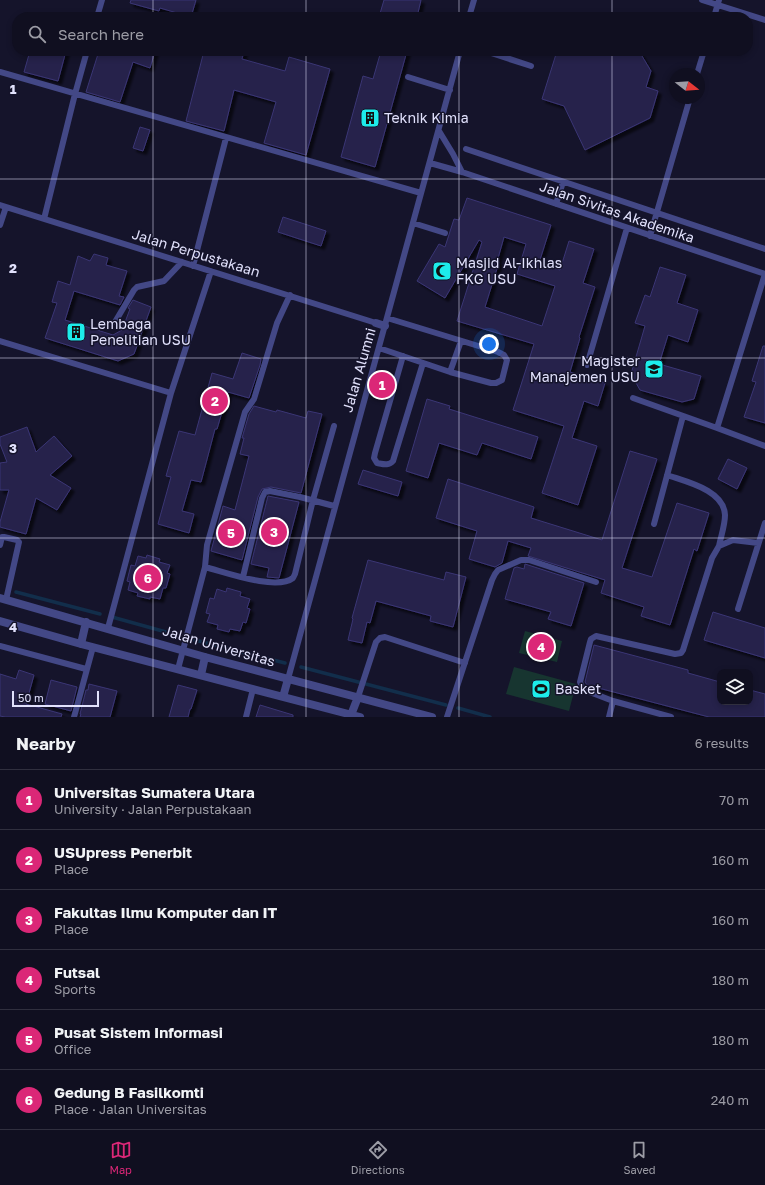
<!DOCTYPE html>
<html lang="en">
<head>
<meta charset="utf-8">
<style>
  body { margin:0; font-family:"Golos Text",sans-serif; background:#191829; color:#f1f3f6 }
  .controls { position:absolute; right:12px; bottom:12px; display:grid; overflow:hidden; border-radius:8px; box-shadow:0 2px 6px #0003 }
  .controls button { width:36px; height:36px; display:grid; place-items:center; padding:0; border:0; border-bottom:1px solid #302f3e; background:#100f20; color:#f1f3f6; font:20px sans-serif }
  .compass { position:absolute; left:669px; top:68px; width:36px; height:36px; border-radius:50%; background:#100f20; box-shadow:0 2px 6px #0003; rotate:107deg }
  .scale { position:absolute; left:12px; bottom:10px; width:87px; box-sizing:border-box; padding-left:4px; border:2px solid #e1e1fc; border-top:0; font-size:11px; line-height:14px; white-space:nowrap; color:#e1e1fc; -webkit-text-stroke:3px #15142b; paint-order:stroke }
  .you { position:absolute; left:489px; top:344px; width:14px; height:14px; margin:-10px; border:3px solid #fff; border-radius:50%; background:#1a73e8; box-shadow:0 0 0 6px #1a73e833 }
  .badge { display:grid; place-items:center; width:26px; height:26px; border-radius:50%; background:#db2777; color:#fff; font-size:13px; font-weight:700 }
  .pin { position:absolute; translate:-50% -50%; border:2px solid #fff; box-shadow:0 1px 4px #0006 }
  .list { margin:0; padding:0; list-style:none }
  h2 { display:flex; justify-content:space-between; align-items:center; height:52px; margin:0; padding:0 16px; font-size:17px }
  h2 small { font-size:13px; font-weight:400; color:#9c9ca5 }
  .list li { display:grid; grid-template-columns:26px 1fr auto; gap:12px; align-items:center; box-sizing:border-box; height:60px; padding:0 16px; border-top:1px solid #302f3e }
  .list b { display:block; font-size:15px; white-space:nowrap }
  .list p { margin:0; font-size:13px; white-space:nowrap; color:#9c9ca5 }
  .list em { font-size:13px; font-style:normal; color:#9c9ca5 }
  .icon { flex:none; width:22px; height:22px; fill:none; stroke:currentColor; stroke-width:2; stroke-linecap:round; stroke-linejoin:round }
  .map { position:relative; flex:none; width:765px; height:717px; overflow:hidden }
  .search { position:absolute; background:#100f20; box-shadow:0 2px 6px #0003; left:12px; right:12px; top:12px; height:44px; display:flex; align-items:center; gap:10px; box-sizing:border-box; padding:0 14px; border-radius:16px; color:#9c9ca5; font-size:15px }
  .sheet { height:412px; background:#100f20 }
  nav { display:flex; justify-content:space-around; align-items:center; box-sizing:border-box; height:56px; border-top:1px solid #302f3e; background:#100f20; font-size:11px; color:#9c9ca5 }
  nav a { display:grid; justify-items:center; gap:2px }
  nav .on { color:#db2777 }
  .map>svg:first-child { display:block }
</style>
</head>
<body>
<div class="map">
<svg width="765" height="717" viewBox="0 0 765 717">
  <defs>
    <filter id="shadow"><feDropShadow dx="3.5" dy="3.5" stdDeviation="1" flood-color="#0009"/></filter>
  </defs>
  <rect width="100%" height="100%" fill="#15142b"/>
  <path fill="#173530" d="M525,631L562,641L557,662L519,653Z
    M514,667L576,684L569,711L506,694Z"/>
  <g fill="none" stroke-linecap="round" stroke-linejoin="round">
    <path stroke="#122e4b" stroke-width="3.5" d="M16,592L100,614
      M112,617L166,632
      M187,638L285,663
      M301,667L446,705
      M458,708L490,717"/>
  </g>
  <path fill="#25224b" stroke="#3b3675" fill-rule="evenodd" filter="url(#shadow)" d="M131,0H196L191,17L160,8L159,11L130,3Z
    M384,0H421L417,17H379Z
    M30,51H66L58,81L24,72Z
    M99,51H155L150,68L133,62L120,102L86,92Z
    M204,51H244L242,59L285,71L289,57L330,69L306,155L264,143L276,102L234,90L224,131L186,121Z
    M381,51H407L375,167L341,157L363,76L373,79Z
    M557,51H639L651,71L646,87L658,91L650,118L585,150L564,106L542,99Z
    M140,127L150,130L143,151L133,148Z
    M467,198L551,225L539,263L560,270L569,241L594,249L583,283L595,287L579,337L580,338L570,372L605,383L598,406L584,401L572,438L597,446L578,505L542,493L564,426L513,410L534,344L457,321L482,242L479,240L445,298L417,281L439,244L445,247L454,219L459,220ZM504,237L526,244L517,274L555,286L542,326L485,307L499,262H497Z
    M283,217L326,231L321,246L278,232Z
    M94,254L108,258L106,265L127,271L119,296L124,297L120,305L74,291L65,320L113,335L122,330L130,309L128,308L133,300L151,307L134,354L118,361L45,338L57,303L52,302L58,281L70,285L78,256L90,261Z
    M660,267L686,275L677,303L698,310L688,342L668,335L659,364L701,376L694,399L682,402L640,390L631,374L645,326L635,323L645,295L650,297Z
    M763,346H765V423L744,417L756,382L752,381Z
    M242,353L261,359L260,365L249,398L228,392L217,429H215L201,482L191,480L182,511L194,514L189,533L158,524L171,477L166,476L179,431L195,435L212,373L233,379Z
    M427,399L450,406L449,409L538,437L531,459L482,443L477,455L439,443L428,478L406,471Z
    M254,406L276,412L277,410L306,418L308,411L322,414L301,493L271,487L262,489L258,497L242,560L211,551L223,506L235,510L249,456L240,454L244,438H242L249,414Z
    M27,427L36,452L54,436L72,456L50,475L71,488L57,510L36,498L26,534L0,527V522L9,490H0V463L7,462L0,444V437Z
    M630,451L657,459L622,568L652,577L677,503L709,513L697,551L694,549L670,625L641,616L644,607L601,593L605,580L528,556L531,548L508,541L502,563L495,567L469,559L477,531L436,518L448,479L534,507L531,518L602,540Z
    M728,459L747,468L737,489L718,479Z
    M363,470L402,482L398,496L358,484Z
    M268,496L299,502L279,578L267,577L269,568L251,564Z
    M147,555L160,559L159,562L170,565L167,573L170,574L166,588H163L160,599L150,597V599L137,596L138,593L128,590L130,582L127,581L131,565L135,566L138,556L146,558Z
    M368,560L444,580L446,572L466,577L453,627L430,621L431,616L376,601L370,623L367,622L362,643L348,640L353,619L352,618Z
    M525,564L584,583L571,626L548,619L551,612L505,599L514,568L517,567L524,569Z
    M227,588L241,592L240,596L250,599L247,608L250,609L246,623L243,622L240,631L230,629L229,632L217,629L218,625L207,622L210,614L206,613L210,598L214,599L217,589L226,592Z
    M713,612L765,628V658L704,640Z
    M594,645L688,670V673L720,682V702H750V690L765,694V717H709L587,685L585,682Z
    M19,670L34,675L26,704L62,714L61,717H5L0,716V674L16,679Z
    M51,680L77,687L71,711L45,704Z
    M89,684L117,691L110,717H80L81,714H80L86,690H88Z
    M178,685L197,690L191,709H190L188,717H169Z
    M260,705L293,715V717H256Z"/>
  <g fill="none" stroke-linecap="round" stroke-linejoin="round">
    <path stroke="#434886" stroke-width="6" d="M702,0L765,20
      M97,17L102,0
      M469,17L474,0
      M714,17L719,0
      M485,51L531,66
      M0,72L421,193
      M697,74L704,51
      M408,77L450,90
      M439,131L453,154L462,172
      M466,149L765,249
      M430,163L462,172L765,274
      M556,204L563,182
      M0,205L376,323
      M44,219L75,94L87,51
      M413,223L445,233
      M0,225L6,207
      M650,236L690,98
      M193,266L226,138
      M765,274L717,428L765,446
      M115,322L134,290L137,287L164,281L182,262
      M0,341L171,393
      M379,348L450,372L491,383H496L502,380L507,360L504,355L498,352L387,318
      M403,356L375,453L374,458L377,463C383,464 389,466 393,461L423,363
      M587,365L627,228
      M450,372L461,341
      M633,398L717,428
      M667,475C687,482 724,490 725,515C725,525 721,536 719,546
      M654,524L683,416
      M0,545L2,537H4L17,540L19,542L6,600
      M205,567C225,572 276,591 293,578L295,574L313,500L334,426
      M243,577L262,498L265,492L270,491L300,497L334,506
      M738,609L765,523
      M108,628L171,393L211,271
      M0,646L86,669
      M178,669L205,567L207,545L245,412L254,399L277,323L290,295
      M288,679C344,469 403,260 460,51
      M358,697L376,642L380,638L385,637L465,663
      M74,717L93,647
      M246,717L253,689
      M447,717L492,580L495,574L498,570L521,560H529L596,582
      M609,717L613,701
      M671,717L613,701L587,691L582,687L580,682L590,642L591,639L596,636L675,654L681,653L683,650L712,558L719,546L733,540L758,543"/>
    <path stroke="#434886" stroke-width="8" d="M376,323L385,326
      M0,598L205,657L432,717
      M0,621L81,644L360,717
      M81,644L86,622
      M201,675L205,657
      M283,697L288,679
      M351,715L358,697"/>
  </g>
  <path fill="none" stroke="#e1e1fc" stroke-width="1" stroke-opacity="0.55" d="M153,0V17M306,0V17M459,0V17M612,0V17M153,51V717M306,51V717M459,51V717M612,51V717M0,179H765M0,358H765M0,538H765"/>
  <defs>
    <symbol id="building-square" viewBox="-11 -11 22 22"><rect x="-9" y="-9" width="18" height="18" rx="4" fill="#1decea" stroke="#15142b"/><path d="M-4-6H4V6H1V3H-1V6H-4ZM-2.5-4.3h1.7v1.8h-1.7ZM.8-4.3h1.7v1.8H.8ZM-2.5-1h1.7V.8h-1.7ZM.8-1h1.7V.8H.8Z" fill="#111"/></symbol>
    <symbol id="mosque-square" viewBox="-11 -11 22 22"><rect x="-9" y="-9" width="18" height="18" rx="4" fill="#1decea" stroke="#15142b"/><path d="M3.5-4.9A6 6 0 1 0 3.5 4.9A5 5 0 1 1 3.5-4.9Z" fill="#111"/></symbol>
    <symbol id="university-square" viewBox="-11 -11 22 22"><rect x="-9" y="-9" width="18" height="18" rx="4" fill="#1decea" stroke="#15142b"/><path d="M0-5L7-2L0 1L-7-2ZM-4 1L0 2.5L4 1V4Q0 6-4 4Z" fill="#111"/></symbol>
    <symbol id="stadium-square" viewBox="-11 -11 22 22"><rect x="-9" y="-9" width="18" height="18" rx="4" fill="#1decea" stroke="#15142b"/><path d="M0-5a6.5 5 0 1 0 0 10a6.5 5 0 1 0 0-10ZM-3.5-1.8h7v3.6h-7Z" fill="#111"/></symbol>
  </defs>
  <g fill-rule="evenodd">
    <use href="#building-square" x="359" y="107" width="22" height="22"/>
    <use href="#mosque-square" x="431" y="260" width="22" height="22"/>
    <use href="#building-square" x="65" y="321" width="22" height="22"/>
    <use href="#university-square" x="643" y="358" width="22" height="22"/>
    <use href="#stadium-square" x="530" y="678" width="22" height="22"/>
  </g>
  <g text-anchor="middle" stroke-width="3" stroke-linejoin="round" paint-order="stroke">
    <g font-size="14" fill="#e1e1fc" stroke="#15142b" text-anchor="start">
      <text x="384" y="123">Teknik Kimia</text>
      <text x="456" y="268">Masjid Al-Ikhlas<tspan x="456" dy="16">FKG USU</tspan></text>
      <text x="90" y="329">Lembaga<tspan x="90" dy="16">Penelitian USU</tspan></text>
      <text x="640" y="366" text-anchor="end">Magister<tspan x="640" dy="16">Manajemen USU</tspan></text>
      <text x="555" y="694">Basket</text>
    </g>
    <g font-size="14" fill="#e1e1fc" stroke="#15142b">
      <text transform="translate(617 212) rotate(19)" y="5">Jalan Sivitas Akademika</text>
      <text transform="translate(196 253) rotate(17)" y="5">Jalan Perpustakaan</text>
      <text transform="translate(359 370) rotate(-74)" y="5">Jalan Alumni</text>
      <text transform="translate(219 646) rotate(16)" y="5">Jalan Universitas</text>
    </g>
  </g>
  <g font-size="13" text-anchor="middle" font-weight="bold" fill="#e1e1fc" stroke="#15142b" stroke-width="3" stroke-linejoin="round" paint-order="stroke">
    <text x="13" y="94">1</text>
    <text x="13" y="273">2</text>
    <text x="13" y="453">3</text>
    <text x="13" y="632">4</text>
  </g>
</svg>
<div class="controls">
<button><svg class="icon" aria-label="layers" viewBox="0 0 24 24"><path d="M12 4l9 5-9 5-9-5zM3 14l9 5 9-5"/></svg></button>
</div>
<svg class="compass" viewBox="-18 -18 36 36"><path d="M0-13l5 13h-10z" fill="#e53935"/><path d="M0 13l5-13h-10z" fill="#9c9ca5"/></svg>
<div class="scale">50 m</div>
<div class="you"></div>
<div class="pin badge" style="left:382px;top:385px">1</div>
<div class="pin badge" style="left:215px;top:401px">2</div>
<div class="pin badge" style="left:274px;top:532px">3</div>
<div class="pin badge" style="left:541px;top:647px">4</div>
<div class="pin badge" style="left:231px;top:533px">5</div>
<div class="pin badge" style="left:148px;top:578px">6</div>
<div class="search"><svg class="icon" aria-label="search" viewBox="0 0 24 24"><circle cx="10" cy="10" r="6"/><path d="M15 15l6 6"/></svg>Search here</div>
</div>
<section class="sheet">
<h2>Nearby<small>6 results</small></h2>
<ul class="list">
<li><span class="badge">1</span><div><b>Universitas Sumatera Utara</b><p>University · Jalan Perpustakaan</p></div><em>70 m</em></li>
<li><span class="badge">2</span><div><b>USUpress Penerbit</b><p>Place</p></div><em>160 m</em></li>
<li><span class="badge">3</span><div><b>Fakultas Ilmu Komputer dan IT</b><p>Place</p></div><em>160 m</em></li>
<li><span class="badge">4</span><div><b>Futsal</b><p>Sports</p></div><em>180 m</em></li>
<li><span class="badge">5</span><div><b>Pusat Sistem Informasi</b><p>Office</p></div><em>180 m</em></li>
<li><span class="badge">6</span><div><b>Gedung B Fasilkomti</b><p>Place · Jalan Universitas</p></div><em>240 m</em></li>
</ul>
</section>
<nav>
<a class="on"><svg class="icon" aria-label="map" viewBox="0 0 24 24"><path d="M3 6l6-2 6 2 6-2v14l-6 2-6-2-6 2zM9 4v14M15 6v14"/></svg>Map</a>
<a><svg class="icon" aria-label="directions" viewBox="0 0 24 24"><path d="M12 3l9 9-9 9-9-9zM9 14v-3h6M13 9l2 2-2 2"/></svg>Directions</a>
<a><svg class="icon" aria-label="saved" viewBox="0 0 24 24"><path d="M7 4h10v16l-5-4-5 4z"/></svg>Saved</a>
</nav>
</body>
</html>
